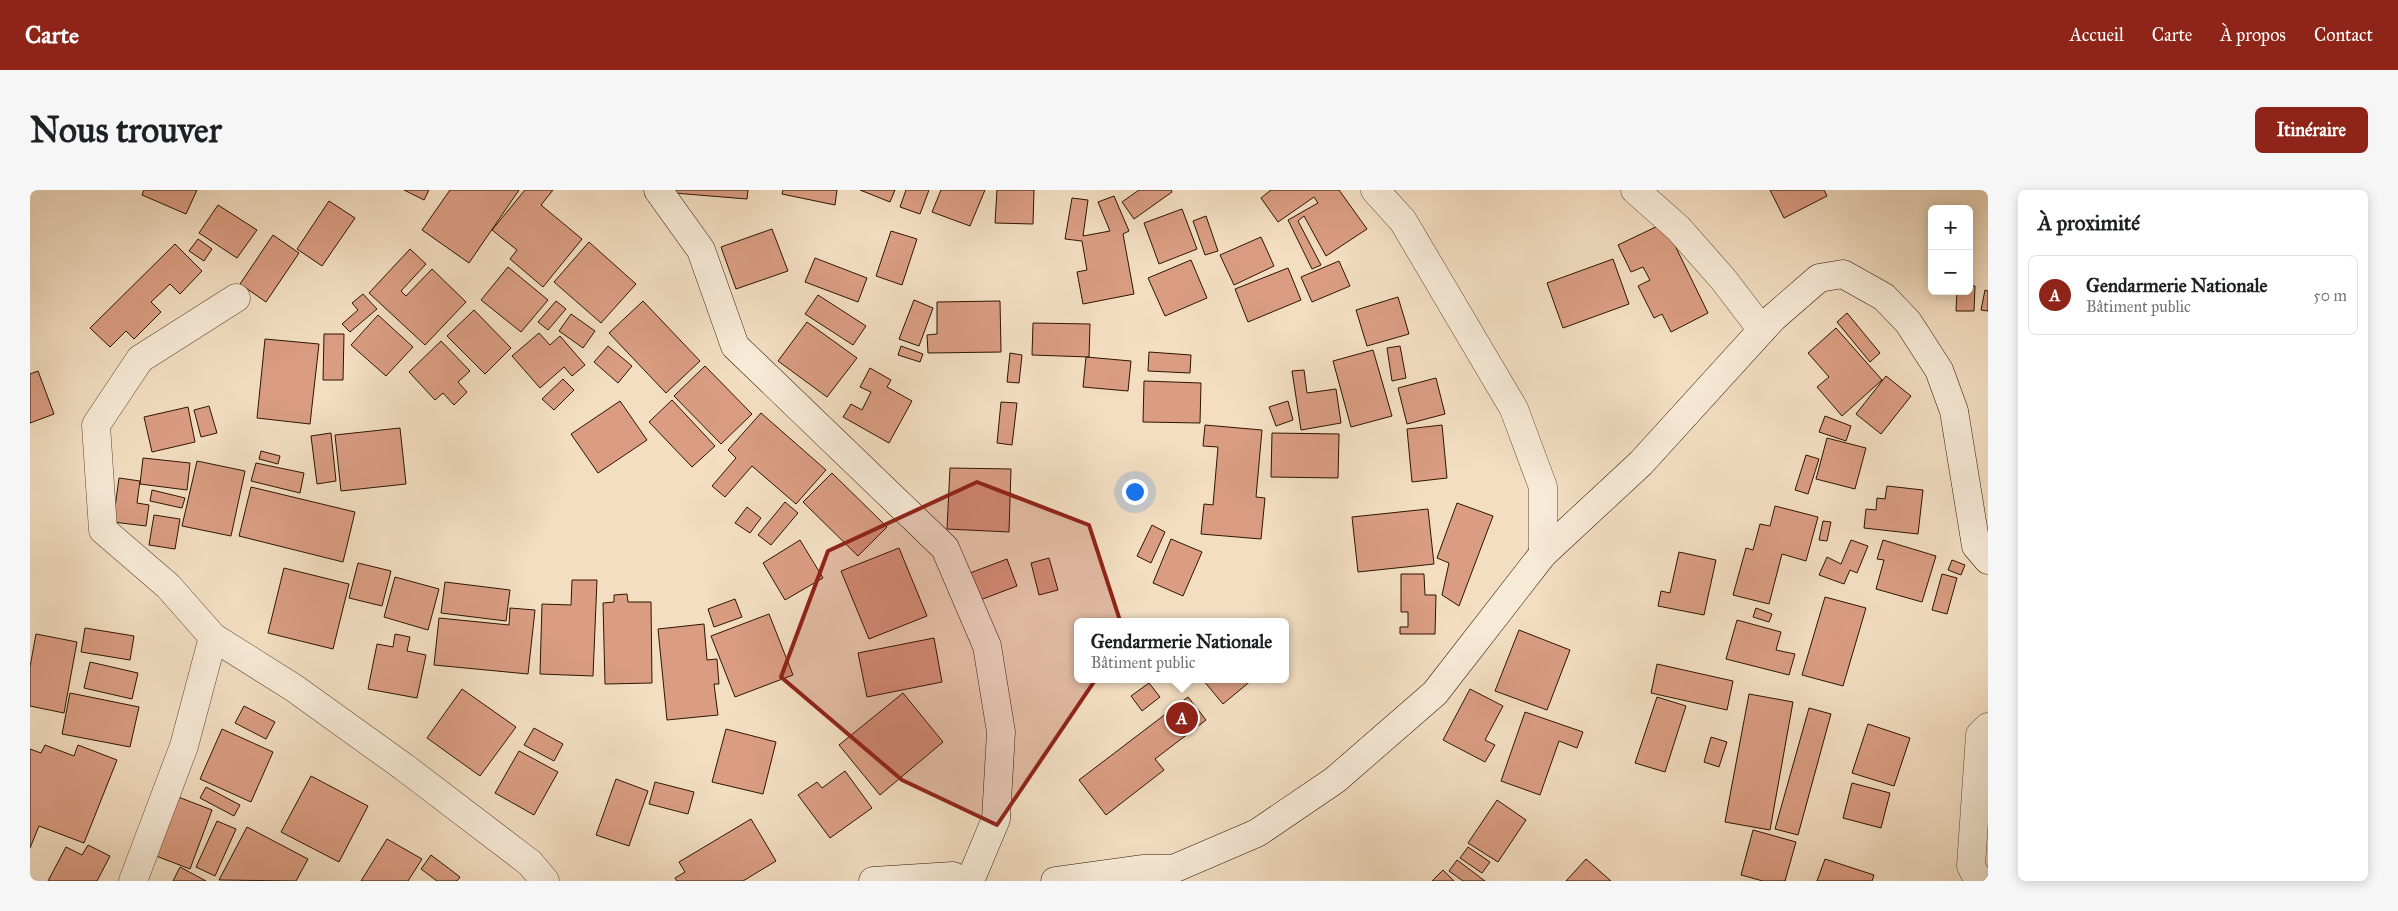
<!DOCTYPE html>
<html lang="fr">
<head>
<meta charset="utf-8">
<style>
  body { margin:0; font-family:"IM FELL Great Primer",serif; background:#f6f6f6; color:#202124 }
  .controls { position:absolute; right:15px; top:15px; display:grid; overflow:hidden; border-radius:8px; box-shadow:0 2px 12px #0003 }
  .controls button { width:45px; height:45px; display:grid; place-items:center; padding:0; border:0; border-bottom:1px solid #e0e0e0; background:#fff; color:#202124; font:25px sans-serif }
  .you { position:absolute; left:1104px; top:301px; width:18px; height:18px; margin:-12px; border:4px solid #fff; border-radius:50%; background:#1a73e8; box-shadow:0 0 0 8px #1a73e833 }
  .badge { display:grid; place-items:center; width:32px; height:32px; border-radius:50%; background:#8f2418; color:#fff; font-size:16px; font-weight:700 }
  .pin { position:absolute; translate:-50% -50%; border:2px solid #fff; box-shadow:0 1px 5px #0006 }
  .popup { position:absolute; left:1044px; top:428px; width:215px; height:65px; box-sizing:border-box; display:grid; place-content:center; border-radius:8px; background:#fff; filter:drop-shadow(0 1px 4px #0005); font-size:16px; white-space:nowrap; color:#757577 }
  .popup b { font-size:19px; color:#202124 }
  .popup::after { content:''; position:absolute; left:50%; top:100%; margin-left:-10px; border:10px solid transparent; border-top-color:#fff }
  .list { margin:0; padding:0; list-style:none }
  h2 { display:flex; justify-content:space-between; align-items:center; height:65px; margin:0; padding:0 20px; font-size:21px }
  h2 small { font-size:16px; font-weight:400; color:#757577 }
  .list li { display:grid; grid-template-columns:32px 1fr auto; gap:15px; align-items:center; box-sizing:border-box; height:80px; margin:0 10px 10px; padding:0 10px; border:1px solid #e0e0e0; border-radius:8px }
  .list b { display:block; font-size:19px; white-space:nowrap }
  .list p { margin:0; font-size:16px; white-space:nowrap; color:#757577 }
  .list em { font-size:16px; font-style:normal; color:#757577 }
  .map { position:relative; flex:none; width:1958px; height:691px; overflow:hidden; border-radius:8px }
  header { display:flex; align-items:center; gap:30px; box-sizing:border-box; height:70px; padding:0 25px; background:#8f2418; color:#fff }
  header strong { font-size:24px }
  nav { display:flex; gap:28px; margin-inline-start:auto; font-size:18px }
  .intro { display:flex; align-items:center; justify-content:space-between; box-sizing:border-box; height:120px; padding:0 30px }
  h1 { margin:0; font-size:35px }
  .button { padding:12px 22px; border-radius:8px; background:#8f2418; color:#fff; font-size:18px; font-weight:700 }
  main { display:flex; gap:30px; padding:0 30px }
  aside { flex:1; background:#fff; border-radius:8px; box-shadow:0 2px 12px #0003 }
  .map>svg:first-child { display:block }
</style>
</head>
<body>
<header>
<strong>Carte</strong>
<nav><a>Accueil</a><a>Carte</a><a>À propos</a><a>Contact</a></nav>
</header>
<div class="intro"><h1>Nous trouver</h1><a class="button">Itinéraire</a></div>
<main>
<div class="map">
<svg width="1958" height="691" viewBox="0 0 1958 691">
  <rect width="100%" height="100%" fill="#f3dec2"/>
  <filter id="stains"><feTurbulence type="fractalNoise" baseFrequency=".004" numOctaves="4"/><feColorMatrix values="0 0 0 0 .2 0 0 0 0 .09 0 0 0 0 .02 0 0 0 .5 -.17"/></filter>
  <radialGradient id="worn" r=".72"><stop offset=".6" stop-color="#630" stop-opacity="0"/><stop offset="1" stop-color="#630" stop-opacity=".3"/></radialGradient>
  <path fill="#da9d82" stroke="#2d1500" d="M114,0H167L156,24L112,5Z
    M374,0H399L394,10Z
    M420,0H489L439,73L392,40Z
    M495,0H523L511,15L552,49L513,97L480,69L487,60L462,40Z
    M645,0H718L717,9L644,3Z
    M753,0H807L805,15L752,4Z
    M830,0H865L860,12Z
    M876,0H899L890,24L870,17Z
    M911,0H955L940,36L902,22Z
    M967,0H1004L1003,34L965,33Z
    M1109,0H1141L1142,2L1104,29L1092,12Z
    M1241,0H1309L1337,39L1296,66L1274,26L1268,31L1291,75L1282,79L1258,30L1288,13L1284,7L1248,32L1231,8Z
    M1740,0H1794L1797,6L1754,28Z
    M1084,6L1099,41L1093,44L1104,104L1053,114L1047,82L1057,80L1052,51L1035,49L1042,8L1058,10L1053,46L1080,41L1068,12Z
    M299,11L325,28L292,76L267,59Z
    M188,15L227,40L207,68L169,43Z
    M1152,19L1167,59L1129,74L1114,33Z
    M1176,26L1188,61L1175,65L1163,31Z
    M1634,33L1678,123L1641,142L1632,124L1624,128L1608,96L1620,90L1613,77L1601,82L1588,55Z
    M742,39L758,81L706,99L691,57Z
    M861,41L887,49L872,95L846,86Z
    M243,45L269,63L236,112L210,94Z
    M1231,47L1244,76L1204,95L1190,65Z
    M168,49L182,59L174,71L159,61Z
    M559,52L606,94L571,133L524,92Z
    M145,54L172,81L150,104L140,94L121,112L131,122L104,149L96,141L80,157L60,138Z
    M380,59L396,74L371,101L376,106L402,79L436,112L395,155L339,103Z
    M785,68L837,88L828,112L775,92Z
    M1583,69L1599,114L1533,138L1517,93Z
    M1161,70L1177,108L1135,126L1118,88Z
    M1309,71L1320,96L1282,112L1271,87Z
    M478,77L518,110L491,142L451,110Z
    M1258,78L1271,110L1218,132L1205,99Z
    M1939,95L1945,96L1944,121H1926L1927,101H1939Z
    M1955,100L1958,101V121L1951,120Z
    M333,104L347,119L320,142L312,134L328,120L322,113Z
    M788,105L836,136L823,155L775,124Z
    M1368,107L1379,144L1337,156L1326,120Z
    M884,110L903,118L889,156L869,149Z
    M526,111L536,119L518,140L508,132Z
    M613,111L670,171L636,203L579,143Z
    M970,111L971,162L898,163L897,145L907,144V112Z
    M444,120L481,158L455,184L417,146Z
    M1817,123L1850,163L1840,172L1807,132Z
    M541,124L565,141L553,158L529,141Z
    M348,125L383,157L356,186L321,155Z
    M777,132L827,168L797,207L748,171Z
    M1003,133L1060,134L1059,167L1002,165Z
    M1806,138L1852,190L1812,226L1787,197L1799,187L1778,163Z
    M509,143L520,155L530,146L555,175L542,186L534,177L510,198L482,166Z
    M294,144H314L313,190H293Z
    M235,149L289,154L280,234L227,228Z
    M411,151L440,181L428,192L437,202L424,215L413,203L405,210L379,182Z
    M578,156L602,176L588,193L564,172Z
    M871,156L893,164L890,172L868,165Z
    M1370,156L1376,188L1362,191L1357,158Z
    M1343,160L1362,226L1321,237L1303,171Z
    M1119,162L1161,165L1160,183L1118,181Z
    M980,163L992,165L989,193L977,192Z
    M1056,167L1101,171L1098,201L1053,197Z
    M675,176L722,224L691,254L644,206Z
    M840,178L861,190L857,197L882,211L859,253L813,227L821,214L832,220L841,202L830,197Z
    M1274,180L1277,203L1306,199L1311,233L1271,240L1262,181Z
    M8,181L24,224L0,233V184Z
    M1856,186L1881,206L1851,244L1826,224Z
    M1406,188L1415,224L1377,234L1368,198Z
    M533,189L544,200L524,220L512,209Z
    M1114,191L1171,193L1170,233L1113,232Z
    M642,210L685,256L662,277L619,232Z
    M590,211L617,250L568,283L541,244Z
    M1258,211L1263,230L1246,236L1239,217Z
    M971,212L987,213L982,255L967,253Z
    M179,216L187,243L171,247L164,220Z
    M158,217L165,252L122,262L114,227Z
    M731,223L796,280L766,314L722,276L695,307L682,296L706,268L698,260Z
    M1795,226L1821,236L1816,251L1789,242Z
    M1175,235L1232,240L1226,307L1235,308L1231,349L1171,344L1174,314L1183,315L1188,257L1173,256Z
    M1412,235L1417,288L1382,292L1377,239Z
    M370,238L376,294L311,301L305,245Z
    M301,243L306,291L287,294L281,246Z
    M1242,243L1309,244L1308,288L1241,287Z
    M1797,248L1836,258L1825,299L1786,289Z
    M231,261L250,266L248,274L229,269Z
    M1776,265L1789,269L1778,304L1765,300Z
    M113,268L160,273L157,300L110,294Z
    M167,271L215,281L201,346L152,336Z
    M226,273L274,283L270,303L221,291Z
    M920,278L981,279L979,342L917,339Z
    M802,283L857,337L828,366L773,312Z
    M89,288L110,291L107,313L119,315L116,336L83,332Z
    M1857,296L1893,300L1888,344L1834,338L1836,319L1846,320L1847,308L1855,309Z
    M221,297L325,322L313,372L209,346Z
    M122,300L155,308L152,318L120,311Z
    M755,312L768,323L741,355L728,345Z
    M1427,313L1463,326L1429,416L1412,405L1419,373L1407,368Z
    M1745,316L1788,327L1776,371L1752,364L1739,414L1703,405L1716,358L1723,360L1730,334L1740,336Z
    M717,317L731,328L720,343L705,333Z
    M1398,319L1404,374L1328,382L1322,327Z
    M124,325L150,329L145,359L119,355Z
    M1793,331L1801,332L1797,351L1789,350Z
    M1122,335L1135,342L1121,373L1107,366Z
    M1141,349L1172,362L1153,406L1123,393Z
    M770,350L793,388L755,410L733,373Z
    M1821,350L1838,356L1827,383L1820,380L1814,394L1789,385L1797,367L1811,374Z
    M1853,350L1906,366L1892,412L1846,399L1854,370L1847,369Z
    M869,358L897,426L839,449L811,381Z
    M1649,362L1686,370L1674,425L1628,416L1631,401L1640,403Z
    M1019,368L1028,400L1009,405L1001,373Z
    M977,369L987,396L950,410L940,383Z
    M1922,370L1935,375L1931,385L1918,380Z
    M328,373L361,381L352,416L319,408Z
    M254,378L319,394L303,459L238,443Z
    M1371,384H1394L1395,405H1406L1405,444H1370V437H1378V422H1371Z
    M1912,384L1927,388L1917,424L1902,420Z
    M365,387L409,399L398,440L354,427Z
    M542,390H567L563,486L510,484L512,414L541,415Z
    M415,392L480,400L476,431L411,423Z
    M597,404L598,412H621L622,493L575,494L573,413L584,412V405Z
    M1795,407L1836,418L1813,496L1772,485Z
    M705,409L712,427L684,437L678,419Z
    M480,418L505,420L498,484L404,475L409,428L479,435Z
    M1726,418L1742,424L1739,432L1723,427Z
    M739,424L763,485L705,507L681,446Z
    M1707,430L1751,442L1746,460L1765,464L1759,485L1696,469Z
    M674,434L677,470L687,469L689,494H684L688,525L637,530L628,439Z
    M55,438L104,446L100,470L51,462Z
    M1489,440L1540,460L1517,520L1465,501Z
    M6,444L47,452L34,523L0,516V477Z
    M365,444L380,447L377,461L396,465L387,508L338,499L347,454L363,457Z
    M904,448L912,492L837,507L828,463Z
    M60,472L108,483L102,509L54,498Z
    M1627,474L1703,491L1697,520L1621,503Z
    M1174,489H1223L1193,514L1173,490Z
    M1119,493L1130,507L1112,521L1101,506Z
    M432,499L486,537L450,586L397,548Z
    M1440,499L1473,516L1455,550L1465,555L1455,572L1413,550Z
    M40,503L109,517L100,557L32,544Z
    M873,503L913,552L850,605L809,555Z
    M1719,504L1763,512L1740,640L1695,632Z
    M1158,507L1176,530L1125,569L1134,580L1076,625L1049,590Z
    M1627,507L1656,516L1635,582L1605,573Z
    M214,516L245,532L236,549L205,533Z
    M1779,518L1801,524L1768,645L1745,639Z
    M1495,522L1553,542L1547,558L1529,551L1510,605L1471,591Z
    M1838,534L1880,548L1864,596L1822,583Z
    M504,538L533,554L524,571L494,555Z
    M192,539L243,562L221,612L170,589Z
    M696,539L746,552L733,604L682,592Z
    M1681,547L1697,552L1689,577L1674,572Z
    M15,555L44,566L48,555L87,570L54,653L9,636L0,658V559L11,563Z
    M489,561L528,582L504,625L465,603Z
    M815,581L842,618L800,648L768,605L787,592L792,598Z
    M281,586L338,616L309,672L251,642Z
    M586,589L618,601L599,656L566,645Z
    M625,592L664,602L658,624L619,614Z
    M1822,593L1860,603L1851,638L1813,628Z
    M176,597L210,615L204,626L170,608Z
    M143,605L182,620L160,679L121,664Z
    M1467,610L1496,630L1468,672L1438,653Z
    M721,629L746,671L713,691H647L645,688L655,682L649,672Z
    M187,631L206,639L185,686L166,677Z
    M217,637L278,669L266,691L189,690Z
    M1723,640L1766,652L1755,691H1733L1711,685Z
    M357,649L392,669L378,691H331Z
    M58,655L80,666L67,691H18L36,657L52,665Z
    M1438,657L1460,672L1452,683L1430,668Z
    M401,665L430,687L427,691H407L391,679Z
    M1556,669L1581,691H1536Z
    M1795,669L1844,685L1842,691H1787Z
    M1427,670L1455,691H1433L1419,681Z
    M150,677L176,691H143Z
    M1413,680L1424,691H1402Z"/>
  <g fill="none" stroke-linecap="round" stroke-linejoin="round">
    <defs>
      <path id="street" d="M1345,0L1373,31L1484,219L1513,297V364
        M1605,0L1648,38L1693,89L1732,140
        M206,108L110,169L66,235L73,340L138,396L183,447L264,498L374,577L500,673L515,691
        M103,691L154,556L183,447
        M1949,691L1941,676L1950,545L1958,537"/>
      <path id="secondary" d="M628,0L671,60L705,156L915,358L957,456L971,542L966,629L940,691
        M843,691L923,686L926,691
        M1025,691L1112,679H1143L1227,643L1305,590L1405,503L1513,364L1611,273L1743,128L1789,88L1813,84L1854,107L1878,132L1909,180L1924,221L1946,356L1958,370"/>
    </defs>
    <use href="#street" stroke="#5e4730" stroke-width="29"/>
    <use href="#secondary" stroke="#2d1500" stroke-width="29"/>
    <use href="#street" stroke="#f7ead7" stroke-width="28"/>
    <use href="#secondary" stroke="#f7ead7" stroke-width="28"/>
  </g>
  <path fill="#8f2418" fill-opacity="0.2" stroke="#8f2418" stroke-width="4" stroke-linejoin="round" d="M947,292L1059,335L1095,446L967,635L872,590L751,487L798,361Z"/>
  <rect width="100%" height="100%" filter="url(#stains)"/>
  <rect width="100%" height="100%" fill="url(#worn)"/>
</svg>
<div class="controls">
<button>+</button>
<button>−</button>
</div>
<div class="you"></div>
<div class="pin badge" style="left:1152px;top:528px">A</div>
<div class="popup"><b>Gendarmerie Nationale</b>Bâtiment public</div>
</div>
<aside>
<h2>À proximité<small></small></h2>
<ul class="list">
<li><span class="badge">A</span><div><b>Gendarmerie Nationale</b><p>Bâtiment public</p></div><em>50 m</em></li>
</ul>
</aside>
</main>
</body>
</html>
